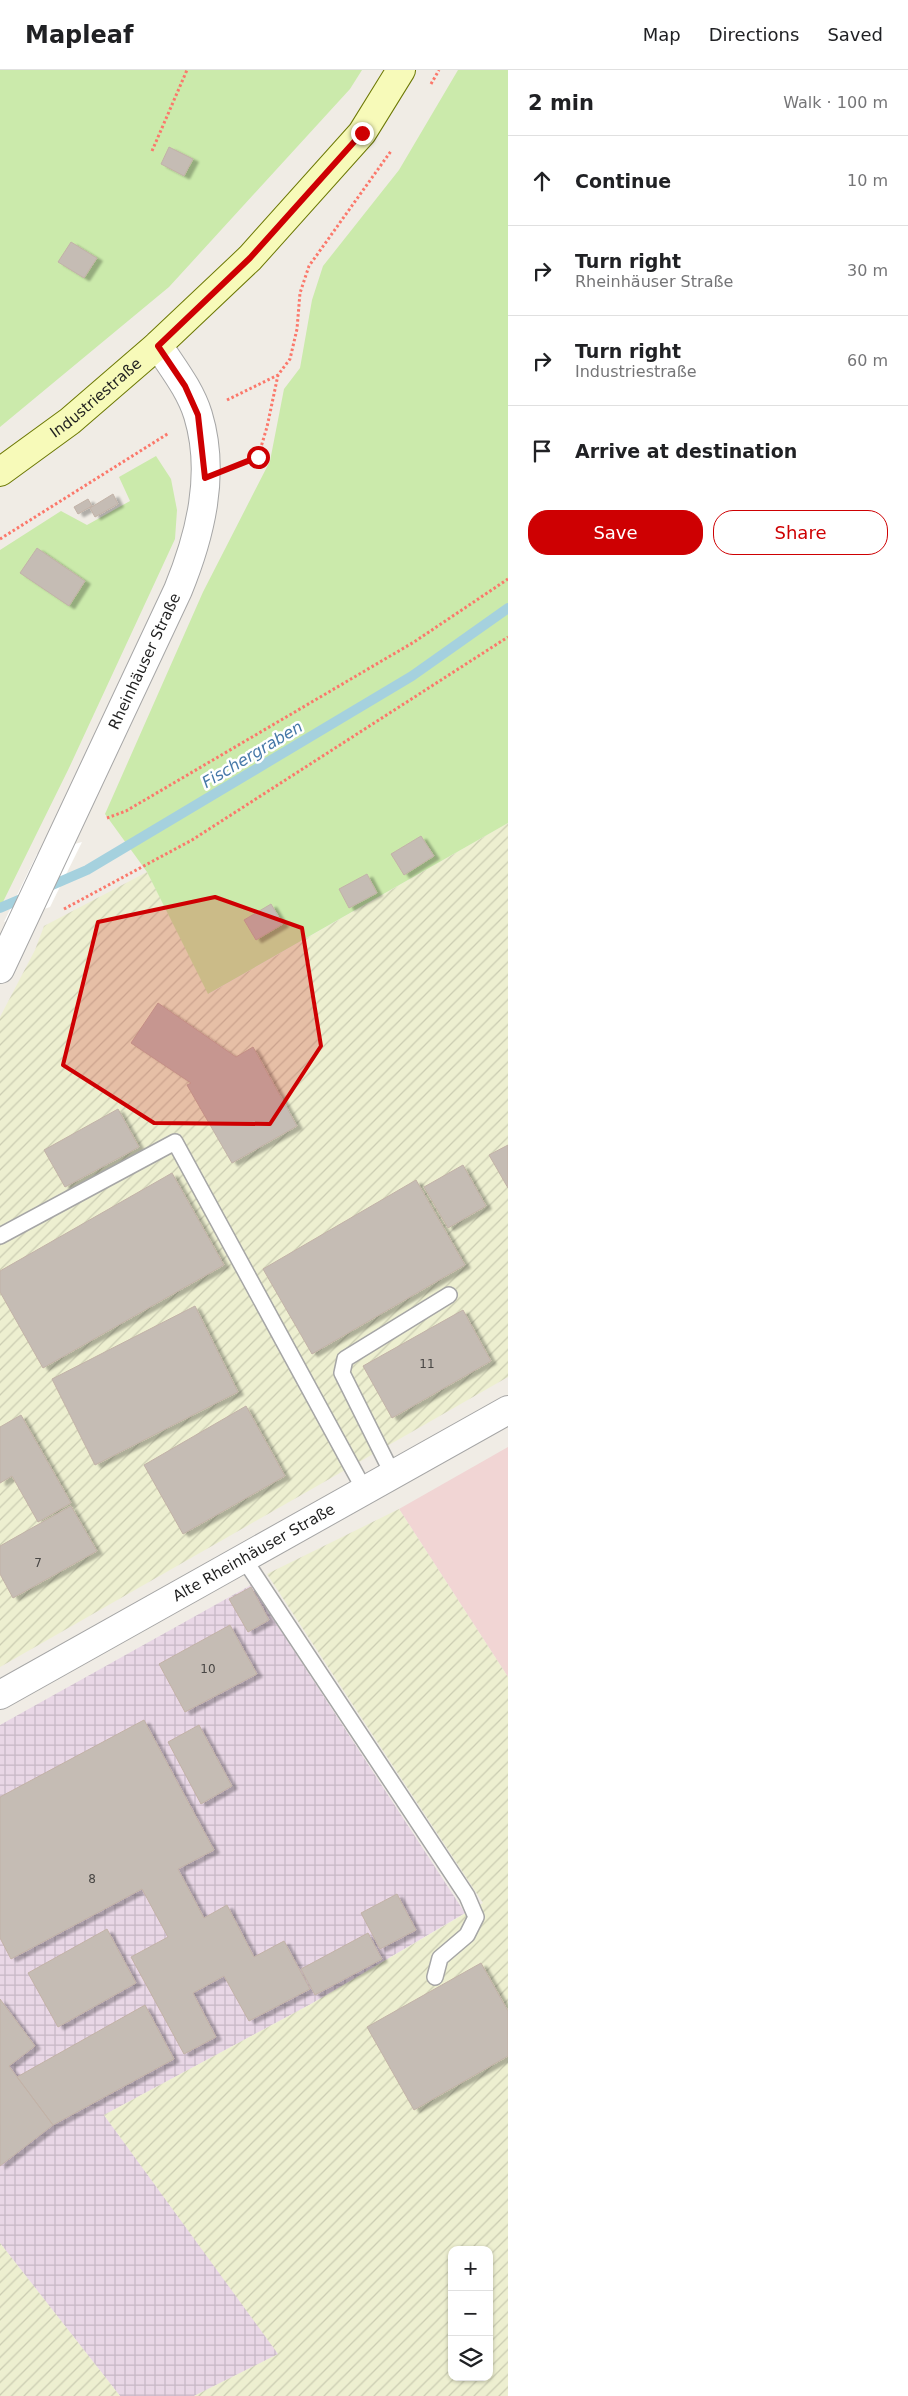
<!DOCTYPE html>
<html lang="en">
<head>
<meta charset="utf-8">
<style>
  body { margin:0; font-family:"DejaVu Sans",sans-serif; background:#f2f2f2; color:#202124 }
  .controls { position:absolute; right:15px; bottom:15px; display:grid; overflow:hidden; border-radius:10px; box-shadow:0 1px 4px #0004 }
  .controls button { width:45px; height:45px; display:grid; place-items:center; padding:0; border:0; border-bottom:1px solid #e0e0e0; background:#fff; color:#202124; font:25px sans-serif }
  .stop { position:absolute; width:15px; height:15px; margin:-11px; border:4px solid #ce0002; border-radius:50%; background:#fff }
  .stop.end { background:#ce0002; border-color:#fff; box-shadow:0 1px 5px #0008 }
  .list { margin:0; padding:0; list-style:none }
  h2 { display:flex; justify-content:space-between; align-items:center; height:65px; margin:0; padding:0 20px; font-size:21px }
  h2 small { font-size:16px; font-weight:400; color:#757577 }
  .list li { display:grid; grid-template-columns:32px 1fr auto; gap:15px; align-items:center; box-sizing:border-box; height:90px; padding:0 20px; border-top:1px solid #e0e0e0 }
  .list b { display:block; font-size:19px; white-space:nowrap }
  .list p { margin:0; font-size:16px; white-space:nowrap; color:#757577 }
  .list em { font-size:16px; font-style:normal; color:#757577 }
  .actions { display:flex; gap:10px; padding:15px 20px }
  .actions a { flex:1; padding:11px 0; border:1px solid #ce0002; border-radius:20px; text-align:center; font-size:18px; color:#ce0002 }
  .actions .main { background:#ce0002; color:#fff }
  .icon { flex:none; width:28px; height:28px; fill:none; stroke:currentColor; stroke-width:2; stroke-linecap:round; stroke-linejoin:round }
  .map { position:relative; flex:none; width:508px; height:2326px; overflow:hidden }
  header { display:flex; align-items:center; gap:30px; box-sizing:border-box; height:70px; padding:0 25px; background:#fff; border-bottom:1px solid #e0e0e0 }
  header strong { font-size:24px }
  nav { display:flex; gap:28px; margin-inline-start:auto; font-size:18px }
  main { display:flex }
  aside { flex:1; background:#fff }
  .map>svg:first-child { display:block }
</style>
</head>
<body>
<header>
<strong>Mapleaf</strong>
<nav><a>Map</a><a>Directions</a><a>Saved</a></nav>
</header>
<main>
<div class="map">
<svg width="508" height="2326" viewBox="0 0 508 2326">
  <defs>
    <pattern id="industrial-grid" width="8" height="8" patternUnits="userSpaceOnUse" patternTransform="scale(1.25)"><rect width="8" height="8" fill="#e9d7e6"/><path d="M0 4h8M4 0v8" fill="none" stroke="#c7b8c5"/></pattern>
    <pattern id="farmland-furrows" width="10" height="10" patternUnits="userSpaceOnUse" patternTransform="scale(1.25)"><rect width="10" height="10" fill="#edefd0"/><path d="M-1 1l2-2M0 10L10 0M9 11l2-2" fill="none" stroke="#cbccb2"/></pattern>
    <filter id="shadow"><feDropShadow dx="5.5" dy="3" stdDeviation="1" flood-color="#0004"/></filter>
  </defs>
  <rect width="100%" height="100%" fill="#f0ece5"/>
  <path fill="#f1d5d4" d="M508,1377V1607L399,1439Z"/>
  <path fill="url(#industrial-grid)" d="M251,1515L465,1843L311,1934L104,2045L279,2284L194,2326H120L0,2173V1655Z"/>
  <path fill="url(#farmland-furrows)" fill-rule="evenodd" d="M508,753V1307L0,1597V947L35,880L44,856L147,802L209,924Z
    M399,1439L508,1607V2326H194L278,2284L104,2045L311,1934L483,1833L267,1504ZM452,2180H489V2307H452Z
    M0,2173L120,2326H0Z"/>
  <path fill="#cbeaab" d="M0,0H362L350,19L169,217L0,357Z
    M458,0H508V753L208,924L147,802L105,744L203,522L270,391L284,319L300,298L312,230L323,196L399,100Z
    M156,386L171,409L177,440L175,469L69,698L0,838V480L61,441L87,455L130,431L119,407Z"/>
  <path fill="#fff" d="M82,772L50,837L4,852L37,784Z"/>
  <g fill="none" stroke-linecap="round" stroke-linejoin="round">
    <path stroke="#a5d1de" stroke-width="10" d="M43,819L87,800L412,606L508,538
      M0,838L28,826"/>
  </g>
  <path fill="#c5bcb4" stroke="#c2b2a7" filter="url(#shadow)" d="M169,77L193,89L184,106L161,94Z
    M71,172L97,188L84,208L58,192Z
    M113,424L118,434L95,447L90,438Z
    M88,429L92,436L78,444L74,437Z
    M37,478L85,511L69,536L20,503Z
    M421,766L434,786L404,805L391,784Z
    M367,804L377,823L349,838L339,819Z
    M271,834L283,854L256,870L244,850Z
    M158,933L236,987L253,977L297,1056L232,1093L187,1015L191,1013L131,973Z
    M118,1039L139,1077L65,1117L44,1080Z
    M508,1075V1118L489,1085Z
    M463,1095L486,1136L448,1158L424,1117Z
    M172,1103L224,1195L43,1298L0,1222V1201Z
    M416,1110L465,1195L312,1284L263,1199Z
    M195,1236L238,1322L95,1395L52,1309Z
    M463,1240L491,1291L392,1348L363,1296Z
    M246,1336L285,1406L183,1464L144,1395Z
    M21,1345L71,1433L38,1452L12,1406L0,1413V1357Z
    M71,1436L97,1481L13,1528L0,1504V1476Z
    M251,1517L269,1550L248,1562L229,1529Z
    M230,1555L257,1604L185,1642L159,1594Z
    M144,1650L214,1780L178,1799L204,1848L227,1835L254,1887L284,1871L310,1919L249,1951L224,1906L193,1923L216,1967L184,1984L131,1887L168,1867L142,1819L11,1889L0,1868V1727Z
    M199,1655L232,1716L201,1734L168,1672Z
    M397,1824L416,1860L380,1879L361,1843Z
    M107,1859L136,1913L58,1957L28,1903Z
    M368,1863L382,1889L315,1925L301,1899Z
    M481,1893L508,1941V1986L414,2040L367,1957Z
    M0,1929L35,1976L9,1996L53,2055L0,2096Z
    M145,1935L174,1989L53,2055L17,2007Z"/>
  <g fill="none" stroke-linecap="round" stroke-linejoin="round">
    <defs>
      <path id="lane" d="M0,1166L175,1072L365,1421
        M393,1405L342,1303L345,1289L449,1225
        M244,1489L467,1826L476,1847L467,1865L440,1888L435,1907"/>
      <g id="street">
        <path id="s1" d="M0,899L178,520C200,466 216,404 198,345C190,319 172,297 158,275"/>
        <path id="s2" d="M0,1625L508,1340"/>
      </g>
      <g id="secondary">
        <path id="s3" d="M0,402L70,351L158,275L250,188L362,63L401,0"/>
      </g>
    </defs>
    <use href="#lane" stroke="#a6a6a6" stroke-width="18"/>
    <use href="#street" stroke="#a6a6a6" stroke-width="30"/>
    <use href="#secondary" stroke="#6c7804" stroke-width="30"/>
    <path stroke="#fb786b" stroke-width="3" stroke-dasharray="2.5 2.5" stroke-linecap="butt" d="M431,14L439,0
      M152,81L187,0
      M227,330L278,305L290,289L297,259L300,223L309,196L391,81
      M237,395L258,387L267,357L278,305
      M0,469L169,363
      M107,748L126,741L414,572L508,509
      M64,839L192,770L508,567"/>
    <use href="#lane" stroke="#fff" stroke-width="15"/>
    <use href="#street" stroke="#fff" stroke-width="28"/>
    <use href="#secondary" stroke="#f7fab9" stroke-width="28"/>
  </g>
  <g fill="none" stroke-linecap="round" stroke-linejoin="round">
    <path stroke="#ce0002" stroke-width="6" d="M258,387L205,408L198,345L185,316L158,276L250,188L362,63"/>
  </g>
  <path fill="#ce0002" fill-opacity="0.2" stroke="#ce0002" stroke-width="4" stroke-linejoin="round" d="M215,827L302,858L321,976L270,1054L154,1053L63,995L98,852Z"/>
  <g text-anchor="middle" stroke-width="5" stroke-linejoin="round" paint-order="stroke">
    <g font-size="12" fill="#484644">
      <text x="427" y="1298">11</text>
      <text x="38" y="1497">7</text>
      <text x="208" y="1603">10</text>
      <text x="92" y="1813">8</text>
    </g>
    <g font-size="15" fill="#1f1f1f" stroke="#fff">
      <text dy="5" stroke="none"><textPath href="#s3" startOffset="121">Industriestraße</textPath></text>
      <text dy="5" stroke="none"><textPath href="#s1" startOffset="340">Rheinhäuser Straße</textPath></text>
      <text dy="5" stroke="none"><textPath href="#s2" startOffset="291">Alte Rheinhäuser Straße</textPath></text>
    </g>
    <g font-size="16" font-style="italic" fill="#4779a8" stroke="#fff">
      <text transform="translate(252 684) rotate(-31)" y="6">Fischergraben</text>
    </g>
  </g>
</svg>
<div class="controls">
<button>+</button>
<button>−</button>
<button><svg class="icon" aria-label="layers" viewBox="0 0 24 24"><path d="M12 4l9 5-9 5-9-5zM3 14l9 5 9-5"/></svg></button>
</div>
<div class="stop" style="left:258px;top:387px"></div>
<div class="stop end" style="left:362px;top:63px"></div>
</div>
<aside>
<h2>2 min<small>Walk · 100 m</small></h2>
<ul class="list">
<li><svg class="icon" aria-label="ahead" viewBox="0 0 24 24"><path d="M12 20V5M6 11l6-6 6 6"/></svg><div><b>Continue</b></div><em>10 m</em></li>
<li><svg class="icon" aria-label="right" viewBox="0 0 24 24"><path d="M7 20v-9h11M14 6l5 5-5 5"/></svg><div><b>Turn right</b><p>Rheinhäuser Straße</p></div><em>30 m</em></li>
<li><svg class="icon" aria-label="right" viewBox="0 0 24 24"><path d="M7 20v-9h11M14 6l5 5-5 5"/></svg><div><b>Turn right</b><p>Industriestraße</p></div><em>60 m</em></li>
<li><svg class="icon" aria-label="arrive" viewBox="0 0 24 24"><path d="M6 21V4h12l-3 4 3 4H6"/></svg><div><b>Arrive at destination</b></div></li>
</ul>
<div class="actions"><a class="main">Save</a><a>Share</a></div>
</aside>
</main>
</body>
</html>
